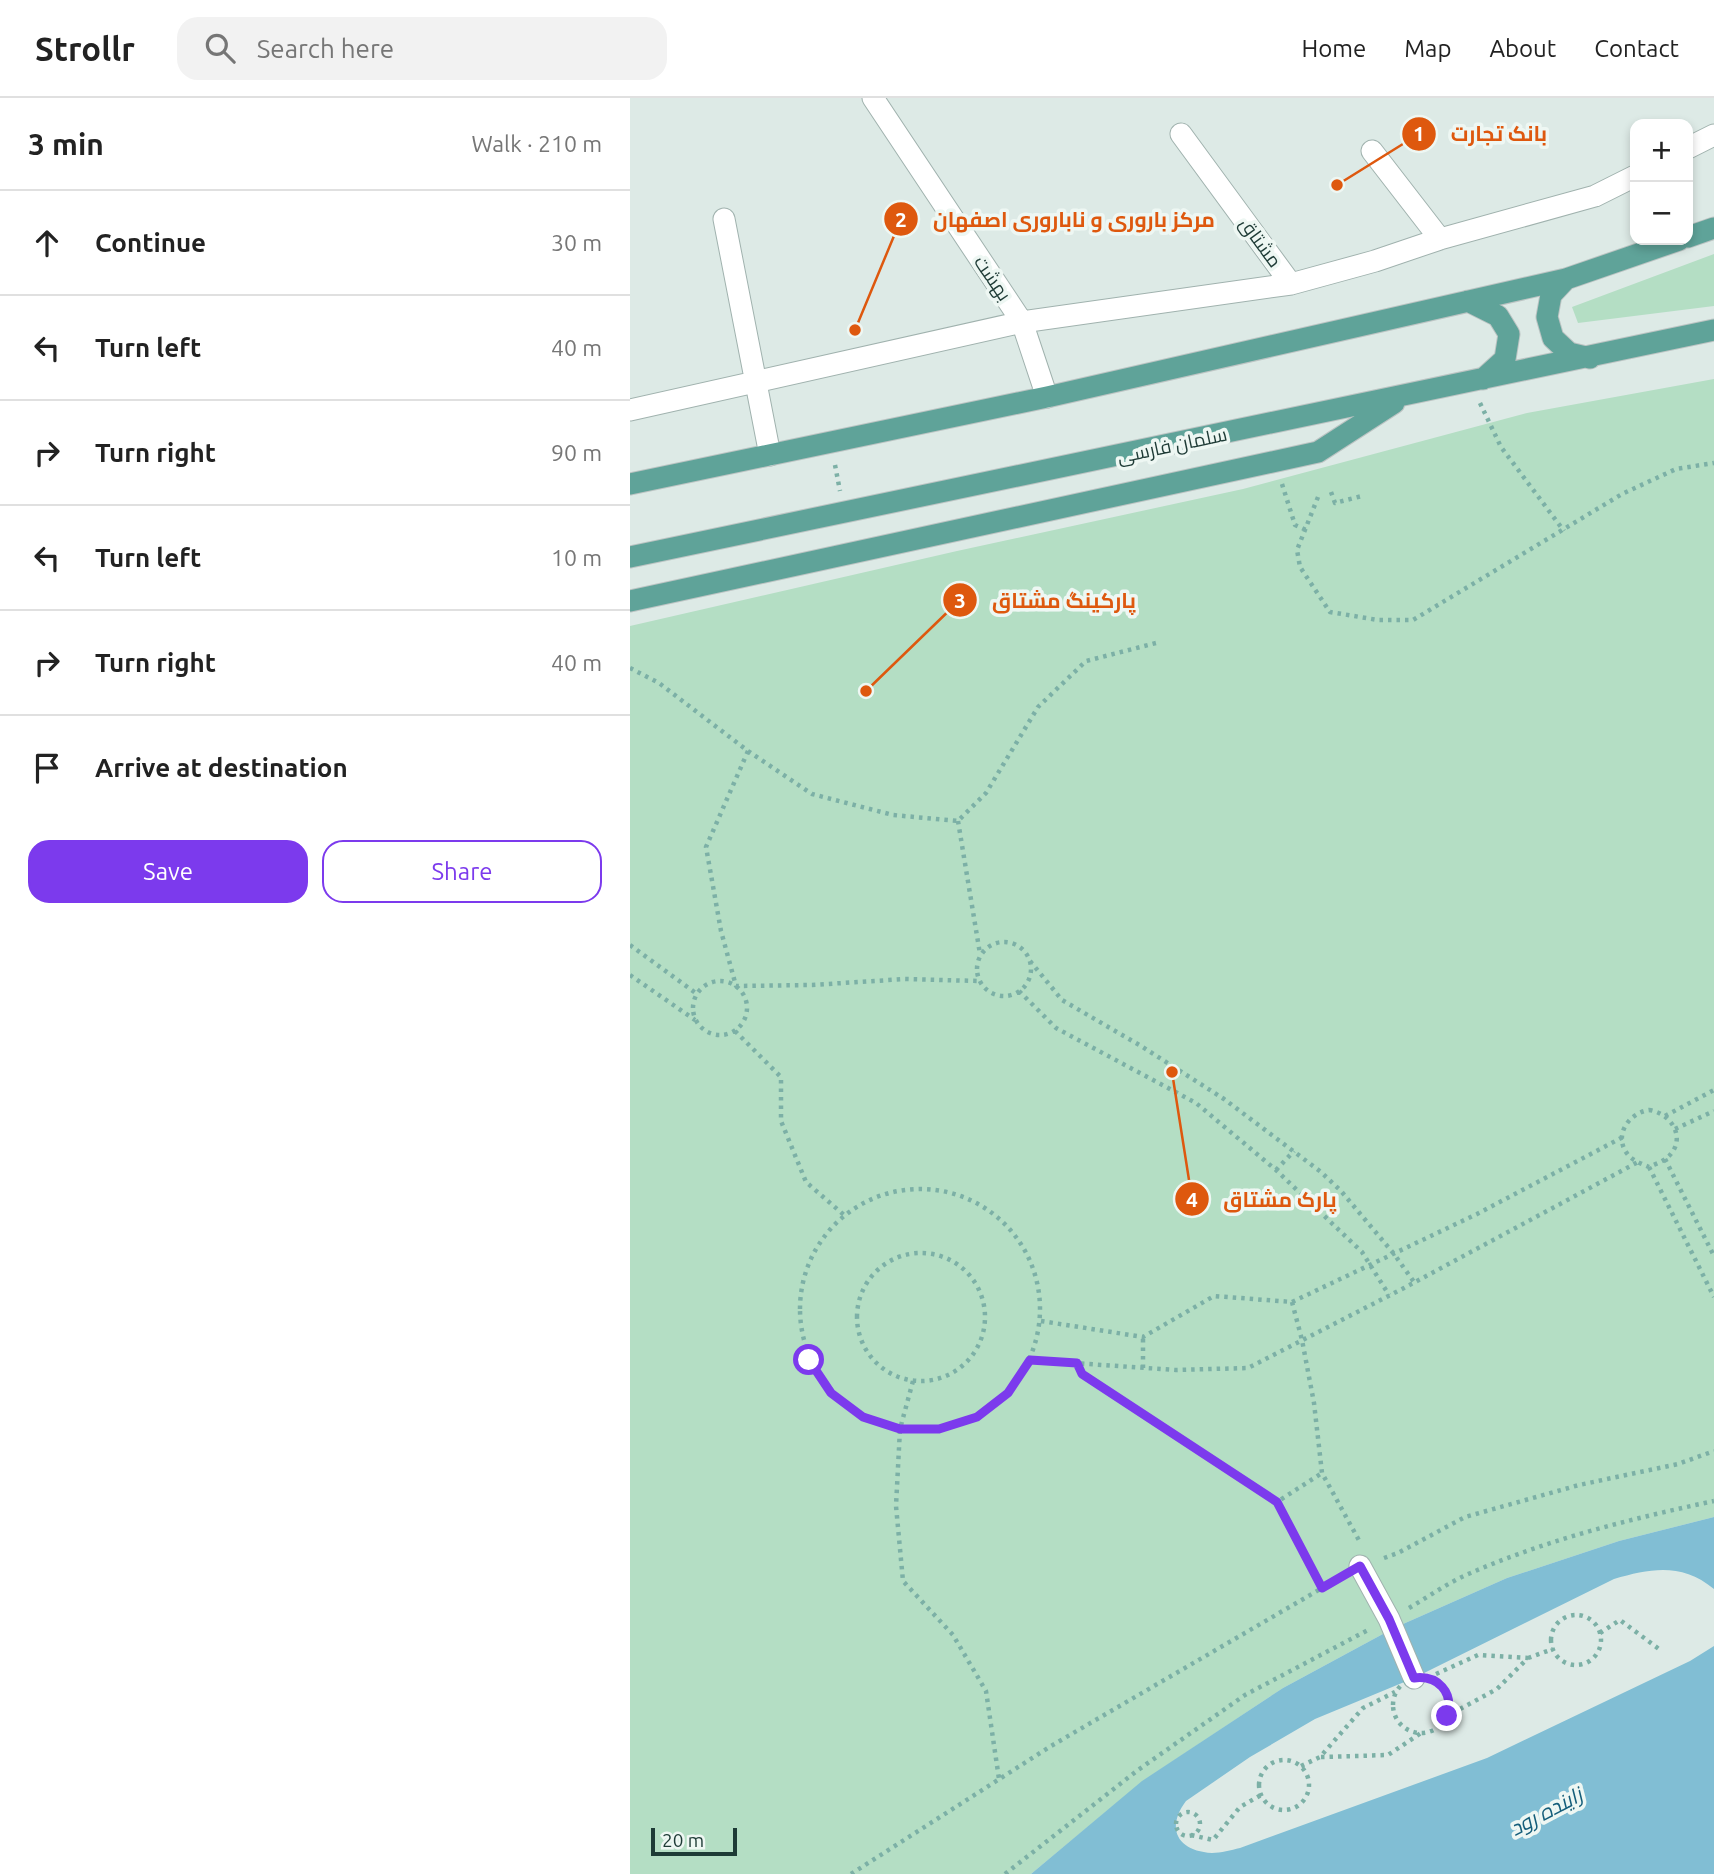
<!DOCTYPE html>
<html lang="en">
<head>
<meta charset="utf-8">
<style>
  body { margin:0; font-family:Ubuntu,Cairo,sans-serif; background:#f2f2f2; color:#222 }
  .controls { position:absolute; right:21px; top:21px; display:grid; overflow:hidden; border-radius:14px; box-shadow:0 4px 10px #0003 }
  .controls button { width:63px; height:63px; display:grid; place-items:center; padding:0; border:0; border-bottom:2px solid #e0e0e0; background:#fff; color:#222; font:35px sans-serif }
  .scale { position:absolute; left:21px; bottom:18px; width:86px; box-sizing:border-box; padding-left:7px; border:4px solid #1e3b36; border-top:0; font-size:19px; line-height:24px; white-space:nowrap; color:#1e3b36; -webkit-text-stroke:5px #eef7f3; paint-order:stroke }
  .stop { position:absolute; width:21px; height:21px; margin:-16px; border:5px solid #7c3aed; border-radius:50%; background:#fff }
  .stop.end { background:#7c3aed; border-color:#fff; box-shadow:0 2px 7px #0008 }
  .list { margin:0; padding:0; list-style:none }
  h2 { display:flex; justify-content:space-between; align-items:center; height:91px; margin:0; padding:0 28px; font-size:30px }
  h2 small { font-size:23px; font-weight:400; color:#767676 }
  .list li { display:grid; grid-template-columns:46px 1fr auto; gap:21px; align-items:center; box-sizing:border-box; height:105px; padding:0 28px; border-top:2px solid #e0e0e0 }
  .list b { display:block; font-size:26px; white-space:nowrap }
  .list em { font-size:23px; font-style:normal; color:#767676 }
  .actions { display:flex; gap:14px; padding:21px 28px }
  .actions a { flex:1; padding:16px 0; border:2px solid #7c3aed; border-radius:21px; text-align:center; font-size:24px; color:#7c3aed }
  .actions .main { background:#7c3aed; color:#fff }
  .icon { flex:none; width:38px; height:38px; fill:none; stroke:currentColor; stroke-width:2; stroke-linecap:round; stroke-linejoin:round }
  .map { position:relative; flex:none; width:1084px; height:1776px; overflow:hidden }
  header { display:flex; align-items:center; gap:42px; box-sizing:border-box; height:98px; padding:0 35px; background:#fff; border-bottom:2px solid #e0e0e0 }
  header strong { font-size:33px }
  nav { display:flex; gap:38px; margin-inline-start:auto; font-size:24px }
  .search { width:490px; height:63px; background:#f2f2f2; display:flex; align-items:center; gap:18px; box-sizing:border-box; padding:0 24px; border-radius:21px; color:#767676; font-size:26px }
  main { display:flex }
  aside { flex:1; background:#fff }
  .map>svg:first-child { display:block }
</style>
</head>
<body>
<header>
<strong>Strollr</strong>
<div class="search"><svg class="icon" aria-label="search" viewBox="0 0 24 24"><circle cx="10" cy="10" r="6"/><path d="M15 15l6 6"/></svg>Search here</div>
<nav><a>Home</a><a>Map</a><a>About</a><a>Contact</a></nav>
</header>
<main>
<aside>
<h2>3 min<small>Walk · 210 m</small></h2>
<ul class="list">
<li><svg class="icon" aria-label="ahead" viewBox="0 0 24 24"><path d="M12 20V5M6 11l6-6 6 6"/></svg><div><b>Continue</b></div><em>30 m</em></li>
<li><svg class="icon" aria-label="left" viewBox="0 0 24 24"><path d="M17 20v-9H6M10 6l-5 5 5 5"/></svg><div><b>Turn left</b></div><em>40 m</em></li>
<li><svg class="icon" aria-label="right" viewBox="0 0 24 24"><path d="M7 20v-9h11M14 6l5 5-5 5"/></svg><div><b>Turn right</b></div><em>90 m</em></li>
<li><svg class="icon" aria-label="left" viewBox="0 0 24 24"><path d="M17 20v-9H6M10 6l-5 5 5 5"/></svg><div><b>Turn left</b></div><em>10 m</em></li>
<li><svg class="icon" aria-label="right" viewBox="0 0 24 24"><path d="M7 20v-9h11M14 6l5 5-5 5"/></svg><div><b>Turn right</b></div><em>40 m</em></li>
<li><svg class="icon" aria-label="arrive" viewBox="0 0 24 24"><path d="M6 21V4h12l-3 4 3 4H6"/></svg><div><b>Arrive at destination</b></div></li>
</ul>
<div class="actions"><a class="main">Save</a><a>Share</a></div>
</aside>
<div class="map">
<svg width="1084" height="1776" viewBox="0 0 1084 1776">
  <rect width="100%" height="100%" fill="#ddeae6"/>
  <path fill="#b4dec4" d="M1084,156V208L948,225L942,209Z
    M1084,281V1419L989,1443L877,1480L764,1530L653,1590L513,1683L401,1776H0V528L327,453L613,391L897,315Z"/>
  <path fill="#81bed4" d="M1084,1419V1491C1052,1465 1022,1470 984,1481L784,1580L685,1621L620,1659L556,1703C535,1731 548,1753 582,1755C591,1755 601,1752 610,1750L857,1660L1060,1563L1084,1548V1776H401L512,1683L653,1590L764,1530L877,1480L989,1443Z"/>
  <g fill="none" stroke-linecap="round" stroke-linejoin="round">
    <defs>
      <path id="street" d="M243,0L392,224L417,299
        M551,36L661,186
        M1058,50L1084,37
        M742,53L810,141
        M94,121L140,357
        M0,312L392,224L661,186L745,163L810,141L965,98L1005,78
        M730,1468L759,1521L784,1580"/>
      <path id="primary" d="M1058,139L1084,130
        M936,181L921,197L917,219L923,240L939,255L960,260
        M838,203L868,218L879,236L875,261L853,281
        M0,386L417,299L936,181L1049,142
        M0,459L1084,232
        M0,503L688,354L764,305"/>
    </defs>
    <use href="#street" stroke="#a0b2ae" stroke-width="23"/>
    <use href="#primary" stroke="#bcc4c3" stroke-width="23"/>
    <path stroke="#7cb0a6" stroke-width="4.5" stroke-dasharray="3.5 5" stroke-linecap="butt" d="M850,305L871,349L934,433
      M205,367L210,393
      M652,386L665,427L676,432
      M701,394L705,405L732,398
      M688,399L667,452L670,469L700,514L748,522H783L992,396L1046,371L1084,365
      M0,570L29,585L118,653L182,696L263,717L328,723L356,695L408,609L456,563L526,545
      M118,653L76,749L91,833L106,888L182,887L275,881L349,883
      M328,723L350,856
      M347 871a27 27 0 1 1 54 0a27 27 0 1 1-54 0Z
      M0,847L67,896
      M400,863L432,902L511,948L594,1001L691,1074L711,1093L764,1156L784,1184
      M0,877L65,922
      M63 910a27 27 0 1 1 54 0a27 27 0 1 1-54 0Z
      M389,893L426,930L566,1005L646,1072L732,1154L759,1197
      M105,933L151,979V1023L176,1084L214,1117
      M1019,1012C1041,1015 1057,1040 1039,1058C1033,1064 1025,1066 1019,1069C1012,1066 1004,1063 999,1058C982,1039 998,1015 1019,1012Z
      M1035,1018L1084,992
      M1045,1031L1084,1013
      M1035,1061L1084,1158
      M1019,1069L1084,1199
      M646,1072L664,1053
      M170 1211a120 120 0 1 1 240 0a120 120 0 1 1-240 0Z
      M227 1219a64 64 0 1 1 128 0a64 64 0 1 1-128 0Z
      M662,1204L672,1242L684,1305L692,1375L731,1446
      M411,1223L513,1239L584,1198L662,1204L847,1116L993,1039
      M400,1262L546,1272L618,1270L774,1190L1008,1064
      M447,1265L452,1276L647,1404
      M513,1270V1239
      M283,1283L270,1331L266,1408L273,1483L323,1537L356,1593L369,1681
      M754,1460L768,1455L835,1419L949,1387L1048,1366L1084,1353
      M692,1490L647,1404L692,1375
      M779,1510C798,1499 816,1486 836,1477C915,1442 1000,1421 1084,1403
      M921 1542a25 25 0 1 1 50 0a25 25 0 1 1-50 0Z
      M970,1535L990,1522L1029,1551
      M898,1560L923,1551
      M806,1576L848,1557L898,1560L867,1591L817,1618
      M763 1607a28 28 0 1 1 56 0a28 28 0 1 1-56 0Z
      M691,1659L758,1657L791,1635
      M629 1687a25 25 0 1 1 50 0a25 25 0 1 1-50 0Z
      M671,1668L690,1659L733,1610L765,1594
      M546 1726a12 12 0 1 1 24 0a12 12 0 1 1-24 0Z
      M561,1737L583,1742L610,1709L631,1697
      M221,1776L421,1648L711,1479
      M375,1776L508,1672L615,1597L738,1532"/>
    <use href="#street" stroke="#fff" stroke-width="21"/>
    <use href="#primary" stroke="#5fa399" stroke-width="21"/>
  </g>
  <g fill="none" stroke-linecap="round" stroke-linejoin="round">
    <path stroke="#7c3aed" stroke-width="9" d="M179,1262L201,1295L233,1319L270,1331H309L347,1319L378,1295L400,1262L447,1265L452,1276L647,1404L692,1490L730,1468L759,1521L784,1580C808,1577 824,1594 817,1618"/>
  </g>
  <g text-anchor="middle" stroke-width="7" stroke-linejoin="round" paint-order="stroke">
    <g font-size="19" fill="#1e3b36" stroke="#eef7f3">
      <text transform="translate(631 144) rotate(54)" y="7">مشتاق</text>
      <text transform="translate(363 180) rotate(56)" y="7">بهشت</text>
      <text transform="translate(542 347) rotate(-12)" y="7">سلمان فارسی</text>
    </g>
    <g font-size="21" font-style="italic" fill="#155e7a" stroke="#eef7f3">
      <text transform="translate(916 1714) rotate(-28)" y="7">زاینده رود</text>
    </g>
  </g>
  <path fill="none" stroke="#de580e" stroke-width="2.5" d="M707 87L789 36M225 232L271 121M236 593L330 502M542 974L562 1101"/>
  <g fill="#de580e" stroke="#eef7f3" stroke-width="2.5">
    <circle cx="707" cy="87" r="7"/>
    <circle cx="225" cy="232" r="7"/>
    <circle cx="236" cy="593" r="7"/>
    <circle cx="542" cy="974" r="7"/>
    <circle cx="789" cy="36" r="18"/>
    <circle cx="271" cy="121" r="18"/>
    <circle cx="330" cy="502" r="18"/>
    <circle cx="562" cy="1101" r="18"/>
  </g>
  <g font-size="21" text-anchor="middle" font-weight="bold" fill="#fff">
    <text x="789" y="43">1</text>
    <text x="271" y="129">2</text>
    <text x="330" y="510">3</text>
    <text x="562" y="1109">4</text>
  </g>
  <g font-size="21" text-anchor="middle" font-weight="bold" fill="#de580e" stroke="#eef7f3" stroke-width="7" stroke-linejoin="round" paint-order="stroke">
    <text x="869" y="43">بانک تجارت</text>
    <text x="444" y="129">مرکز باروری و ناباروری اصفهان</text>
    <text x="434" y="510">پارکینگ مشتاق</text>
    <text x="650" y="1109">پارک مشتاق</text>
  </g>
</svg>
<div class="controls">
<button>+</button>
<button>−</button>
</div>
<div class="scale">20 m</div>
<div class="stop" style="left:179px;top:1262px"></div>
<div class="stop end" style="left:817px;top:1618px"></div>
</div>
</main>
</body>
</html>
